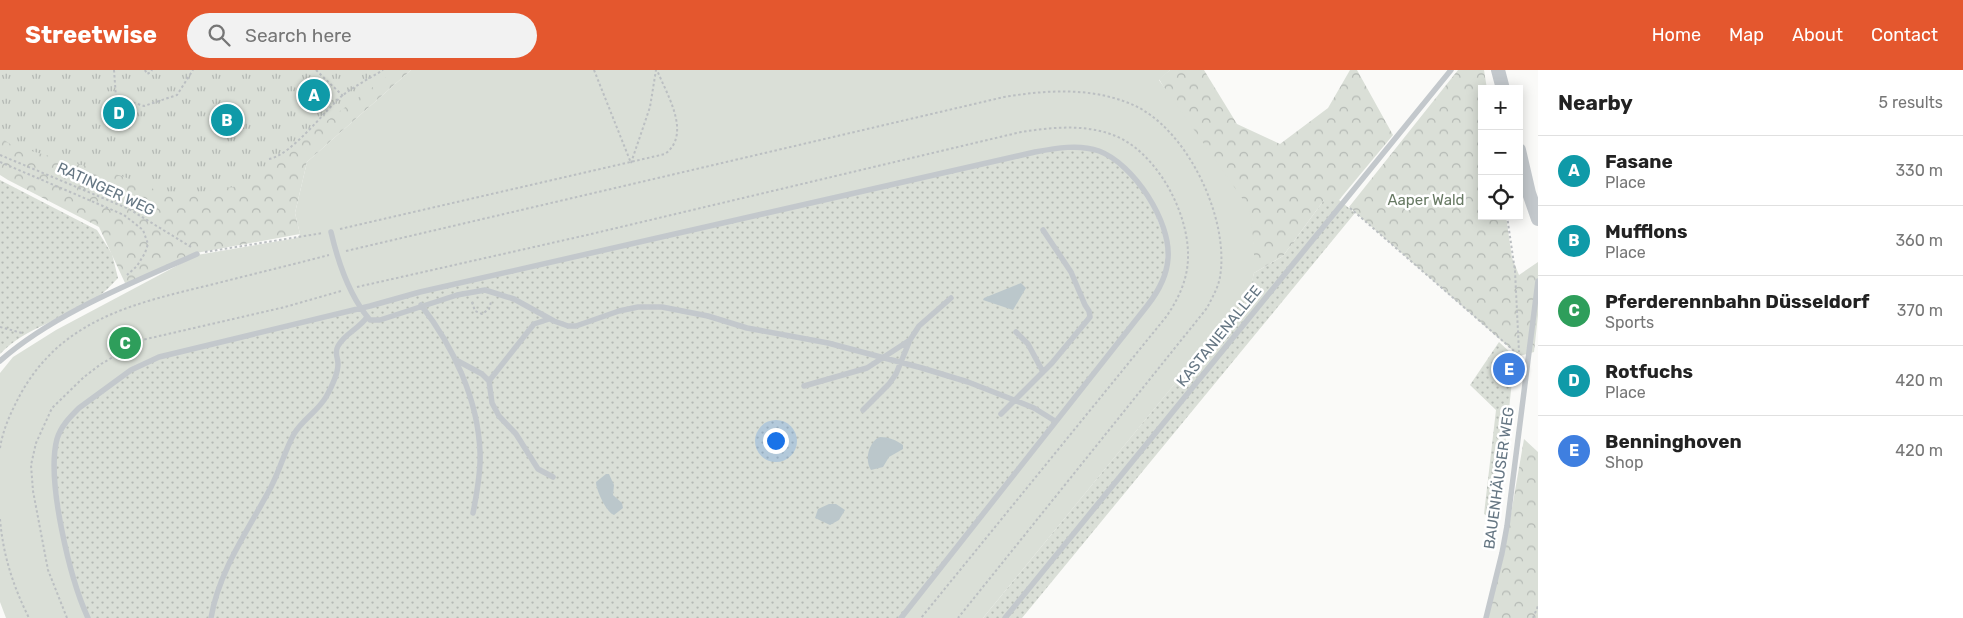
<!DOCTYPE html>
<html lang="en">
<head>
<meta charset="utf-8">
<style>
  body { margin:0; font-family:Rubik,sans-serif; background:#f2f2f2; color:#222 }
  .controls { position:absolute; right:15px; top:15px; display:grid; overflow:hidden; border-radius:0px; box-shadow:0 2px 12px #0003 }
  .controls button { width:45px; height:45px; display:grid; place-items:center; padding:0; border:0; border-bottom:1px solid #e0e0e0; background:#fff; color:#222; font:25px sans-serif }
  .you { position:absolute; left:775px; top:370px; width:18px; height:18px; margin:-12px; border:4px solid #fff; border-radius:50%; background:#1a73e8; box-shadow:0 0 0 8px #1a73e833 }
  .badge { display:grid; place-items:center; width:32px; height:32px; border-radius:50%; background:#e4572e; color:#fff; font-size:16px; font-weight:700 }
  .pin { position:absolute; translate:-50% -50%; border:2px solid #fff; box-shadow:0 1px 5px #0006 }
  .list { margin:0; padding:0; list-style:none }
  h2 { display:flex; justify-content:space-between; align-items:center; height:65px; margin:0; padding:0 20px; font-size:21px }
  h2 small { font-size:16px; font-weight:400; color:#767676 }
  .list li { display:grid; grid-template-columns:32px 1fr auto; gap:15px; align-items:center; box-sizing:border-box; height:70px; padding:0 20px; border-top:1px solid #e0e0e0 }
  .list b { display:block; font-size:19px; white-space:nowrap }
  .list p { margin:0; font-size:16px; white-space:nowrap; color:#767676 }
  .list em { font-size:16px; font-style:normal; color:#767676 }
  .icon { flex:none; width:28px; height:28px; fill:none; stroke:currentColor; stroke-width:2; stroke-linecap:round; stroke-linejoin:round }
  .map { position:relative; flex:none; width:1538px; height:548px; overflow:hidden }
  header { display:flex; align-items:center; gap:30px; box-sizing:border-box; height:70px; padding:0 25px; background:#e4572e; color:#fff }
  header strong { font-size:24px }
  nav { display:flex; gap:28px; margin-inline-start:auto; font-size:18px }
  .search { width:350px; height:45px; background:#f2f2f2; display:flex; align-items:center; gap:12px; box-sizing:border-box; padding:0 18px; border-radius:28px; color:#767676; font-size:19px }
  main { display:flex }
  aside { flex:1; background:#fff }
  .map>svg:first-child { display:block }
</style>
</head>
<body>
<header>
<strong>Streetwise</strong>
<div class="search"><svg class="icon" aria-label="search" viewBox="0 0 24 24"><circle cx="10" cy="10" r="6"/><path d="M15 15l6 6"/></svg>Search here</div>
<nav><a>Home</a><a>Map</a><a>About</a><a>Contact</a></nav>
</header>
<main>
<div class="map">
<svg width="1538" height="548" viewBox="0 0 1538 548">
  <defs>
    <pattern id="grass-dots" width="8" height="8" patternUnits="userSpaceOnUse" patternTransform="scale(1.25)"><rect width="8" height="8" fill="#dadfd7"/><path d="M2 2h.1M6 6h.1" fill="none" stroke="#b4b9b4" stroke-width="1.8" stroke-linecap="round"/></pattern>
    <pattern id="forest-crowns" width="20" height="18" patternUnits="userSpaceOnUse" patternTransform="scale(1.25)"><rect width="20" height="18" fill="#dadfd7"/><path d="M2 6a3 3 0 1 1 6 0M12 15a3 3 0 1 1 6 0" fill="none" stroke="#b4b9b4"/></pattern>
    <pattern id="park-tufts" width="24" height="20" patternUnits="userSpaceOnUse" patternTransform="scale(1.25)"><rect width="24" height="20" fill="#dadfd7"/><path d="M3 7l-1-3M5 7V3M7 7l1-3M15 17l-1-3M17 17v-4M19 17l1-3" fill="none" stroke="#b4b9b4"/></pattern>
  </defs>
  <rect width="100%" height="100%" fill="#fafaf8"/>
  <path fill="url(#grass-dots)" d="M1058,78L1099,81L1129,102L1151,133L1167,174L1163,212L901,548H88L69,496L54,395L58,367L69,347L145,292L420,222Z
    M0,110L97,160L112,184L118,208C111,215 104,223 95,229C65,249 26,257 0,284Z
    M1324,130H1339L1355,143L1022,548H983L1249,223L1254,203L1283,186Z
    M1499,272L1512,284L1499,288L1495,301L1499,302L1501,310L1512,311L1497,453L1484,444L1496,340L1470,315Z"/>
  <path fill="url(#forest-crowns)" d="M0,0H411L307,92L295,143L300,164L196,183L131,212L125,213L99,157L8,110L0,105Z
    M1170,0H1204L1237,54L1280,74L1328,38L1350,0H1357L1393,65L1339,130H1324L1283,186L1254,203V174L1159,9Z
    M1458,0H1484L1487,19H1482V146H1506L1512,188L1519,205L1538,192V245L1534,282L1519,286L1349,137Z
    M1524,369L1538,382V548H1488L1504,484Z"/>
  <path fill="url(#park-tufts)" d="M0,0H396L268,94L253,110L244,115L173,127L122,106L13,76L0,67Z"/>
  <path fill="#dadfd7" d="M411,0H1170L1159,10L1249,138L1254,174V203L1250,222L983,548H901L1157,223L1168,186L1159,147L1129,102L1099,81L1058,78L483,209L145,292L79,338L62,357L54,395L69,496L88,548H6L0,532V303L13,287L56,260L197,185L297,168L300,164L295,143L307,92Z"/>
  <path fill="#bbc7cb" d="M1021,213L1026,218L1013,240L983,230L984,228Z
    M880,367C889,367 896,370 903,375V379L889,387L883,397L871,400C864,390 869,371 880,367Z
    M606,404H609L614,415L613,425L622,433L623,438L614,445C606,442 596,420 596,412Z
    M829,434H836L845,440L839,450L830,455L815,448L818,439Z"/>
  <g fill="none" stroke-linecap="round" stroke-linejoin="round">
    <path stroke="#bbbfc2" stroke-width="2" stroke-dasharray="2.5 2.5" stroke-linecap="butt" d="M114,0L116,27L144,36L177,25L193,0
      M145,0L147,4L151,2L152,0
      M316,0L343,26
      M594,0L631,93
      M0,85L129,139L191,177
      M269,89C292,85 325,40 343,25C355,16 370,8 383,0
      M0,92L124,145L143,160L148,174L145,183L137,196L127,205
      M631,93L650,37L656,0
      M1350,138L1520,286
      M1507,146L1515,201L1519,282
      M340,159L665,84C692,64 667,25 657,0
      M346,181L1004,27C1047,20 1090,17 1131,34C1187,57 1230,149 1220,207C1218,218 1212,228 1207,238L958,548
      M205,182L323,163
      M357,217L587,165L1021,62C1054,57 1091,53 1122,69C1160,89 1189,145 1188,187C1188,209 1178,230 1166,247L921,548
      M472,232L475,241L482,244L489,239L491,232
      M0,257L22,263
      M1502,299L1505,292L1519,287
      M0,378C3,359 11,342 20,325C62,248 136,233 214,214C253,204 291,195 329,185
      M0,449C3,485 13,516 29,548
      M67,548L48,500L33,421L31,395L36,373L52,338L84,307L101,294L142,270L285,237L341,221
      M1533,548L1538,536"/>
    <path stroke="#c3c8cc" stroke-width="5.5" d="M331,162C338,192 350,227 370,250H380L457,225L485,220L514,229L554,251L568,256H576L619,241L638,237H662L708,246L747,258L828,273L922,298L968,312L1014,330L1034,338L1055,351
      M421,235C453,276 478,329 480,382C481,402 477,423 473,443
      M1016,262L1028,274L1043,302
      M910,270L919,256L951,228
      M456,290L482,304L489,311L492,333L499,346L516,364L538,399L553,407
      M0,291C53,244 132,213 197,184
      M489,311L534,254L549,249
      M804,316L867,298L910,270L896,304L889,314L863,340
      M1001,344L1052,293L1090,247L1089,241L1085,235L1071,202L1043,160
      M88,548C70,509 46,410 57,369C61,356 70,347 79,338L131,300L159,287L370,236L420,222L1035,82C1056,78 1079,74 1099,81C1134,94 1171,152 1168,188C1167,207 1158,222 1147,236L901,548
      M211,548C219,500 249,459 271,417C280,400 285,380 294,364C302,350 318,341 326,327C331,318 338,304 338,294C338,287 334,283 338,276C345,263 359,259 367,247
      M1005,548L1451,0
      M1486,548L1502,483L1507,456L1538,211"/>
    <path stroke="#c3c8cc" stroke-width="14" d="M1498,0L1503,19
      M1519,80L1529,123L1538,149"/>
  </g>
  <g text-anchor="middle" stroke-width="5" stroke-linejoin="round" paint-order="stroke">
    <g font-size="15" fill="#657683" stroke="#fff">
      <text transform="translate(106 119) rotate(25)" y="5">RATINGER WEG</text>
      <text transform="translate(1219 266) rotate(-51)" y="5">KASTANIENALLEE</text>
      <text transform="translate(1499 408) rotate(-82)" y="5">BAUENHÄUSER WEG</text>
    </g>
    <g font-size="15" fill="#687a64" stroke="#fff">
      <text x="1426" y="135">Aaper Wald</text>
    </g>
  </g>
</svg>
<div class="controls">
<button>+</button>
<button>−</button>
<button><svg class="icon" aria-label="locate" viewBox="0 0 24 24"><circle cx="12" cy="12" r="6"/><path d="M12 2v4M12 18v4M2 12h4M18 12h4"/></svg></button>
</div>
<div class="you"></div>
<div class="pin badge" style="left:314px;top:25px;background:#0f9aa8">A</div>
<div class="pin badge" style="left:227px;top:50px;background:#0f9aa8">B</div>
<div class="pin badge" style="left:125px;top:273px;background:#2e9e5b">C</div>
<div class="pin badge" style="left:119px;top:43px;background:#0f9aa8">D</div>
<div class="pin badge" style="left:1509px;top:299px;background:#3f7fe0">E</div>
</div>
<aside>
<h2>Nearby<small>5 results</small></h2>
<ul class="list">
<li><span class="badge" style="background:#0f9aa8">A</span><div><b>Fasane</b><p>Place</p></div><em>330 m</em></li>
<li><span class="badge" style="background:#0f9aa8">B</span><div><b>Mufflons</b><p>Place</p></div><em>360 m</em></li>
<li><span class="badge" style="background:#2e9e5b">C</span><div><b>Pferderennbahn Düsseldorf</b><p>Sports</p></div><em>370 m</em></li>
<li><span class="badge" style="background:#0f9aa8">D</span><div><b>Rotfuchs</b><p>Place</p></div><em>420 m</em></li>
<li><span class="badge" style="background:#3f7fe0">E</span><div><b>Benninghoven</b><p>Shop</p></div><em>420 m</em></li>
</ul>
</aside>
</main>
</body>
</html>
